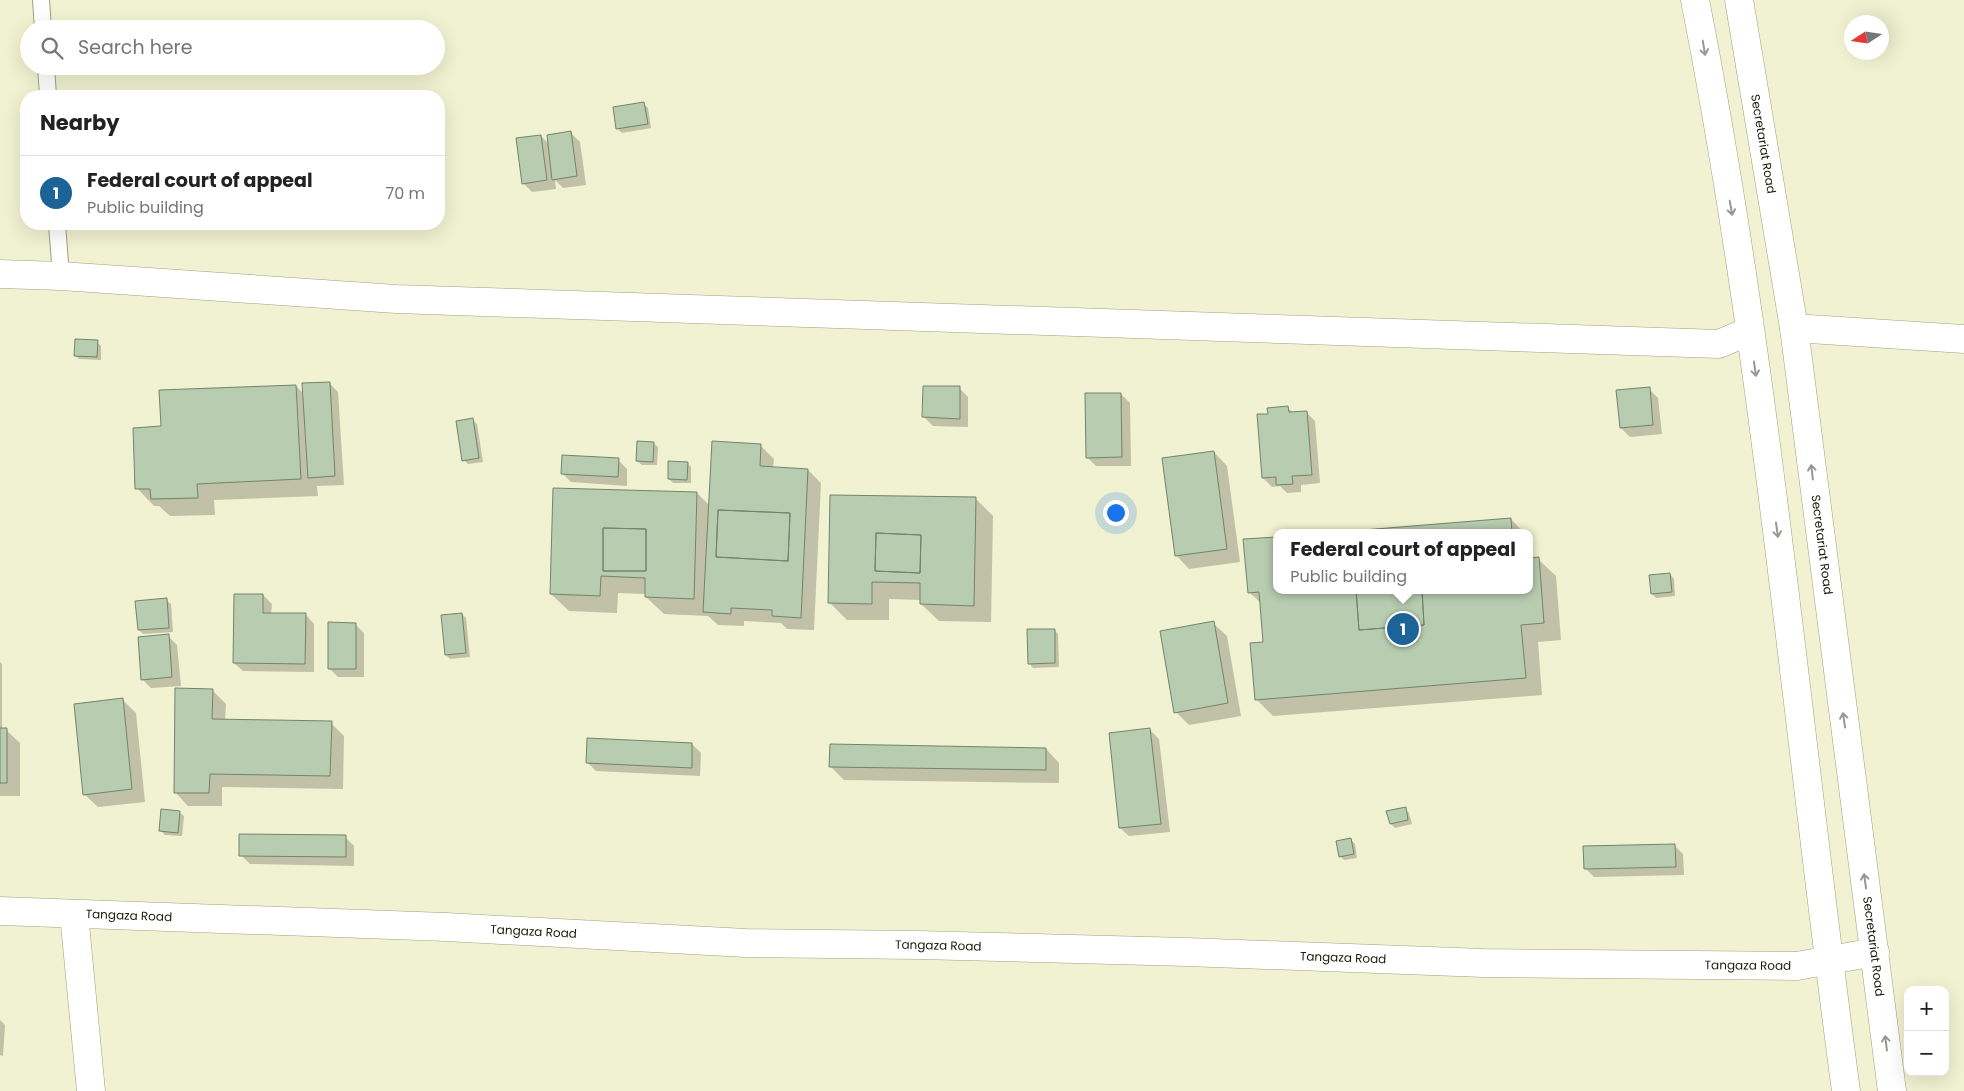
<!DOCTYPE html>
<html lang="en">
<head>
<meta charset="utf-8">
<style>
  body { margin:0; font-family:Poppins,sans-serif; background:#f6f6f6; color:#222 }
  .controls { position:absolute; right:15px; bottom:15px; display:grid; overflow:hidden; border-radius:10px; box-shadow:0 5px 20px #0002 }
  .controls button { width:45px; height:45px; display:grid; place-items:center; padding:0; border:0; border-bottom:1px solid #e0e0e0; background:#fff; color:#222; font:25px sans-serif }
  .compass { position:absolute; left:1844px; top:15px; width:45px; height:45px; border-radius:50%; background:#fff; box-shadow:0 5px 20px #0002; rotate:258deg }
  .you { position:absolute; left:1115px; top:512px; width:18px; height:18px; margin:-12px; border:4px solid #fff; border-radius:50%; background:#1a73e8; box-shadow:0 0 0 8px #1a73e833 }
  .badge { display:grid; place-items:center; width:32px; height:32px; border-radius:50%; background:#1c6397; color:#fff; font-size:16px; font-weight:700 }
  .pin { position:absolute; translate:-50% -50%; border:2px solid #fff; box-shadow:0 1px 5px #0006 }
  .popup { position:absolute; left:1273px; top:529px; width:260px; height:65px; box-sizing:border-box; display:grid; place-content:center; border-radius:10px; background:#fff; filter:drop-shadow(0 1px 4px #0005); font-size:16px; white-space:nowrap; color:#767676 }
  .popup b { font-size:19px; color:#222 }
  .popup::after { content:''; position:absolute; left:50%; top:100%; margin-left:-10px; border:10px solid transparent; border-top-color:#fff }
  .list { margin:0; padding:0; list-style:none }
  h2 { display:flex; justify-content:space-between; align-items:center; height:65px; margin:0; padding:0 20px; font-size:21px }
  h2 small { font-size:16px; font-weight:400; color:#767676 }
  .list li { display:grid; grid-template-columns:32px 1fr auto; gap:15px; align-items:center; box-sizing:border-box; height:75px; padding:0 20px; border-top:1px solid #e0e0e0 }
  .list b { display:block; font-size:19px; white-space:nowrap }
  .list p { margin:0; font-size:16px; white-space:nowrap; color:#767676 }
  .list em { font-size:16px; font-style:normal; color:#767676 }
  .icon { flex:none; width:28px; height:28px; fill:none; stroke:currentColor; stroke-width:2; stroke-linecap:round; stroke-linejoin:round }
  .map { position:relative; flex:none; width:1964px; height:1091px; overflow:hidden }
  .search { position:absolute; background:#fff; box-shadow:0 5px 20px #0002; left:20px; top:20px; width:425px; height:55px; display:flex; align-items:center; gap:12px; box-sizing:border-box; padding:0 18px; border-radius:28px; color:#767676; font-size:19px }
  .panel { position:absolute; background:#fff; box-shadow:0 5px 20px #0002; left:20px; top:90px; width:425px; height:140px; border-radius:20px }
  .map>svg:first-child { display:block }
</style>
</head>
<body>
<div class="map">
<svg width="1964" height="1091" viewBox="0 0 1964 1091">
  <rect width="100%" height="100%" fill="#f0f2d1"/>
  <path fill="#0003" d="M644,104L648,108L651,128L622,133L618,129L614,108Z
    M571,133L580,142L586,185L563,188L555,180L556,189L532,192L523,183L541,136L549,144Z
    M97,342L101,346V360L79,359L75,355Z
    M329,383L338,392L344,485L317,486L318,496L214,500L215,515L170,516L159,506H154L137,488L162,427L296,386L304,394Z
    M959,388L968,397V427L933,426L924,417Z
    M1649,389L1658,398L1662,434L1630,437L1621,428Z
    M1121,394L1130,403L1131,466H1096L1087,457Z
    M1288,408L1293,413L1306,412L1315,421L1320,483L1301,485V492L1287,493L1280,486L1272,487L1263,478L1269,415Z
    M473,420L477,424L483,462L468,464L464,460Z
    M653,443L658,447L657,465H642L637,461Z
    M760,445L774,459L773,468L808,470L821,483L814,630L787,629L781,623L744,621V626L718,625L708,616L664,614L646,597V594L618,593L617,613L569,611L551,594L697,493L710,506Z
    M1214,452L1227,466L1240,562L1189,569L1176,555Z
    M618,460L627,469V486L571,482L562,473Z
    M687,463L691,467V483H673L669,479Z
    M976,499L993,516L991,622L939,621L921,604L922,600L889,599V620H847L829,602Z
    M1511,519L1524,533H1341Z
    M1529,550L1530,559H1538L1556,576L1561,640L1538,642L1542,695L1273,716L1256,699L1265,644L1262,604L1249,592L1277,590H1529Z
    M1670,574L1674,579L1675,596L1656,598L1652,594Z
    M263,595L272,604L271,614L306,615L314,624V672L243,671L234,663Z
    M166,600L171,604L173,632L143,634L139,630Z
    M462,614L466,618L470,657L450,659L446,655Z
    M1213,623L1227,636L1241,716L1189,725L1176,712Z
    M355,624L364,633V677H338L329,668Z
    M1054,630L1058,634L1059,667L1033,668L1029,663Z
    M168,636L177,645L181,686L151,688L142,679Z
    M0,662L2,664V730H6L20,743V796H0Z
    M212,690L226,704L225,721L331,723L344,736L343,789L222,787V806H188L175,792Z
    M122,699L136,713L145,802L98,807L84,794Z
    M1150,730L1159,739L1170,832L1129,836L1120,828Z
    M692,744L701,753L700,776L596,771L587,762Z
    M1046,749L1059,763V783L844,780L830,766Z
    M1405,809L1409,813L1412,824L1395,828L1391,824L1388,812Z
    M179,812L184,816L182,836L165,835L161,831Z
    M345,837L354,846V866L250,864L241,855Z
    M1351,840L1355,844L1357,858L1344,860L1340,856Z
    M1674,845L1683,854L1684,875L1594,877L1585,868Z
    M0,1020L5,1025L3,1056L0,1055Z"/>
  <path fill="#b8ccb0" stroke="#72846a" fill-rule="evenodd" d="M644,102L648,124L616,129L613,107Z
    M571,131L577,176L552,180L547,135Z
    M541,135L547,180L522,184L516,138Z
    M75,339L98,340L97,357L74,356Z
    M330,382L335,476L308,478L302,383Z
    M296,385L301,479L197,484L198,498L151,499L150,489H135L133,428L161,426L159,390Z
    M923,386H960V419L922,417Z
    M1650,387L1653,425L1620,428L1616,390Z
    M1085,393H1121L1122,457L1086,458Z
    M1288,406L1289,412L1307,411L1312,475L1292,476L1293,484L1276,485V477L1262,478L1257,414H1268L1267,408Z
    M473,418L479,458L462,461L456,421Z
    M637,441L654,442L653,462L636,461Z
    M712,441L761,444L760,466L808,469L801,618L772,616V610L731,608V614L703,612ZM718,510L790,513L788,561L716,557Z
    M1214,451L1227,549L1175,556L1162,458Z
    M562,455L619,458L618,477L561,474Z
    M668,461L688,462L687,480L668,479Z
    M553,488L697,492L694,599L645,597V578L601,576L600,596L550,594ZM603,528L646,529V571H603Z
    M830,495L976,497L974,606L920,604V583L872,582V604L828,603ZM876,533L921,535L920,573L875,571Z
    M718,510L790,513L788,561L716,557Z
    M1511,518L1512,533H1326Z
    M603,528L646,529V571H603Z
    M876,533L921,535L920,573L875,571Z
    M1277,537V590H1356L1359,630L1424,625L1422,590H1529V558L1539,557L1544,623L1521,625L1526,678L1255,700L1250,643L1263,642L1259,592L1248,593L1243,539Z
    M1670,573L1672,592L1651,594L1649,575Z
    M1356,590H1422L1424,625L1359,630Z
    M234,594H263V613H306L305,664L233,663Z
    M167,598L169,628L138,630L135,601Z
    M462,613L466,653L445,655L441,615Z
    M1214,621L1228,703L1174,713L1160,631Z
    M328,622L356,623V669H328Z
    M1027,629H1055V663L1028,664Z
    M169,634L172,677L141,680L138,637Z
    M175,688L213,689L212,719L332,721L330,776L210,774L209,793H174Z
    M123,698L132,789L83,795L74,704Z
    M0,728H7V783H0Z
    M1150,728L1161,824L1119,828L1109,733Z
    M587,738L692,743V768L586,763Z
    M830,744L1046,748V770L829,767Z
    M1406,807L1408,820L1390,824L1386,811Z
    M161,809L180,811L178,833L159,831Z
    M239,834L346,835V857L239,856Z
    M1351,838L1354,854L1339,857L1336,841Z
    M1675,844L1676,867L1584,869L1583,846Z"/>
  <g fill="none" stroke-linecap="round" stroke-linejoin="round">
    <defs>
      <path id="service" d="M41,0L43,29
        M46,66L48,96
        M57,224L61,276"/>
      <g id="minor">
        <path d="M1695,0C1766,360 1797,727 1846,1091"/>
        <path id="s1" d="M1739,0L1794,328L1892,1091"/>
        <path d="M0,274L61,276L396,299L1719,344L1749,331"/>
        <path d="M1794,328L1964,339"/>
        <path id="s2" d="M0,911L446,927L746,943L918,945L1187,952L1484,963L1797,966L1875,952"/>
        <path d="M74,914L91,1091"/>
      </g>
    </defs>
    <use href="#service" stroke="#9fa081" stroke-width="18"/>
    <use href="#minor" stroke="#9fa081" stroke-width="29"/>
    <use href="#service" stroke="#fff" stroke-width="16"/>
    <use href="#minor" stroke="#fff" stroke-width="28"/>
  </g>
  <defs><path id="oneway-shaft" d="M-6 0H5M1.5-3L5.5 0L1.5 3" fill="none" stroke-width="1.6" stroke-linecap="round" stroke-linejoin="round" transform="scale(1.25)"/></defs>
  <g stroke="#989892">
    <use href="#oneway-shaft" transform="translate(1704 48) rotate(80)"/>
    <use href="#oneway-shaft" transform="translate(1731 208) rotate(80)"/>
    <use href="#oneway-shaft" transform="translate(1755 369) rotate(82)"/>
    <use href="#oneway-shaft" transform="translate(1812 472) rotate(-97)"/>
    <use href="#oneway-shaft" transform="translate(1777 530) rotate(82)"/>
    <use href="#oneway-shaft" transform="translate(1844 720) rotate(-98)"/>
    <use href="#oneway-shaft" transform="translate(1865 881) rotate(-98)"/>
    <use href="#oneway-shaft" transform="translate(1886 1043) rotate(-97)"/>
  </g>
  <g text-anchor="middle" stroke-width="5" stroke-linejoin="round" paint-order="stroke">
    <g font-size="12" fill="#19190d" stroke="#f0f2d1">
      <text dy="4" stroke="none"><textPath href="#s1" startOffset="146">Secretariat Road</textPath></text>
      <text dy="4" stroke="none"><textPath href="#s1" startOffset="551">Secretariat Road</textPath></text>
      <text dy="4" stroke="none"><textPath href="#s2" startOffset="129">Tangaza Road</textPath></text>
      <text dy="4" stroke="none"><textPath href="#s2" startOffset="534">Tangaza Road</textPath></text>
      <text dy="4" stroke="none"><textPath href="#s2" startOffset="939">Tangaza Road</textPath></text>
      <text dy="4" stroke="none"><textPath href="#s1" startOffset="956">Secretariat Road</textPath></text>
      <text dy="4" stroke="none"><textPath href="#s2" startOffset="1344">Tangaza Road</textPath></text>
      <text dy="4" stroke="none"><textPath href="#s2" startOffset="1749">Tangaza Road</textPath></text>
    </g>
  </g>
</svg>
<div class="controls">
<button>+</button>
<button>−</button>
</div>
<svg class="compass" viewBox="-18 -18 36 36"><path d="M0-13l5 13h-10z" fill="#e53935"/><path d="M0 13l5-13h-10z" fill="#767676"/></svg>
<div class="you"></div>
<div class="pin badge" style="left:1403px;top:629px">1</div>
<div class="popup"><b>Federal court of appeal</b>Public building</div>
<div class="search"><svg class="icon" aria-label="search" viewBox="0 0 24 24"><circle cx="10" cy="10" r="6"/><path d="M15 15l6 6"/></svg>Search here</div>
<section class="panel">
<h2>Nearby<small></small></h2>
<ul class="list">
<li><span class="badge">1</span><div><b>Federal court of appeal</b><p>Public building</p></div><em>70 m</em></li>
</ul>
</section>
</div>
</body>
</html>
